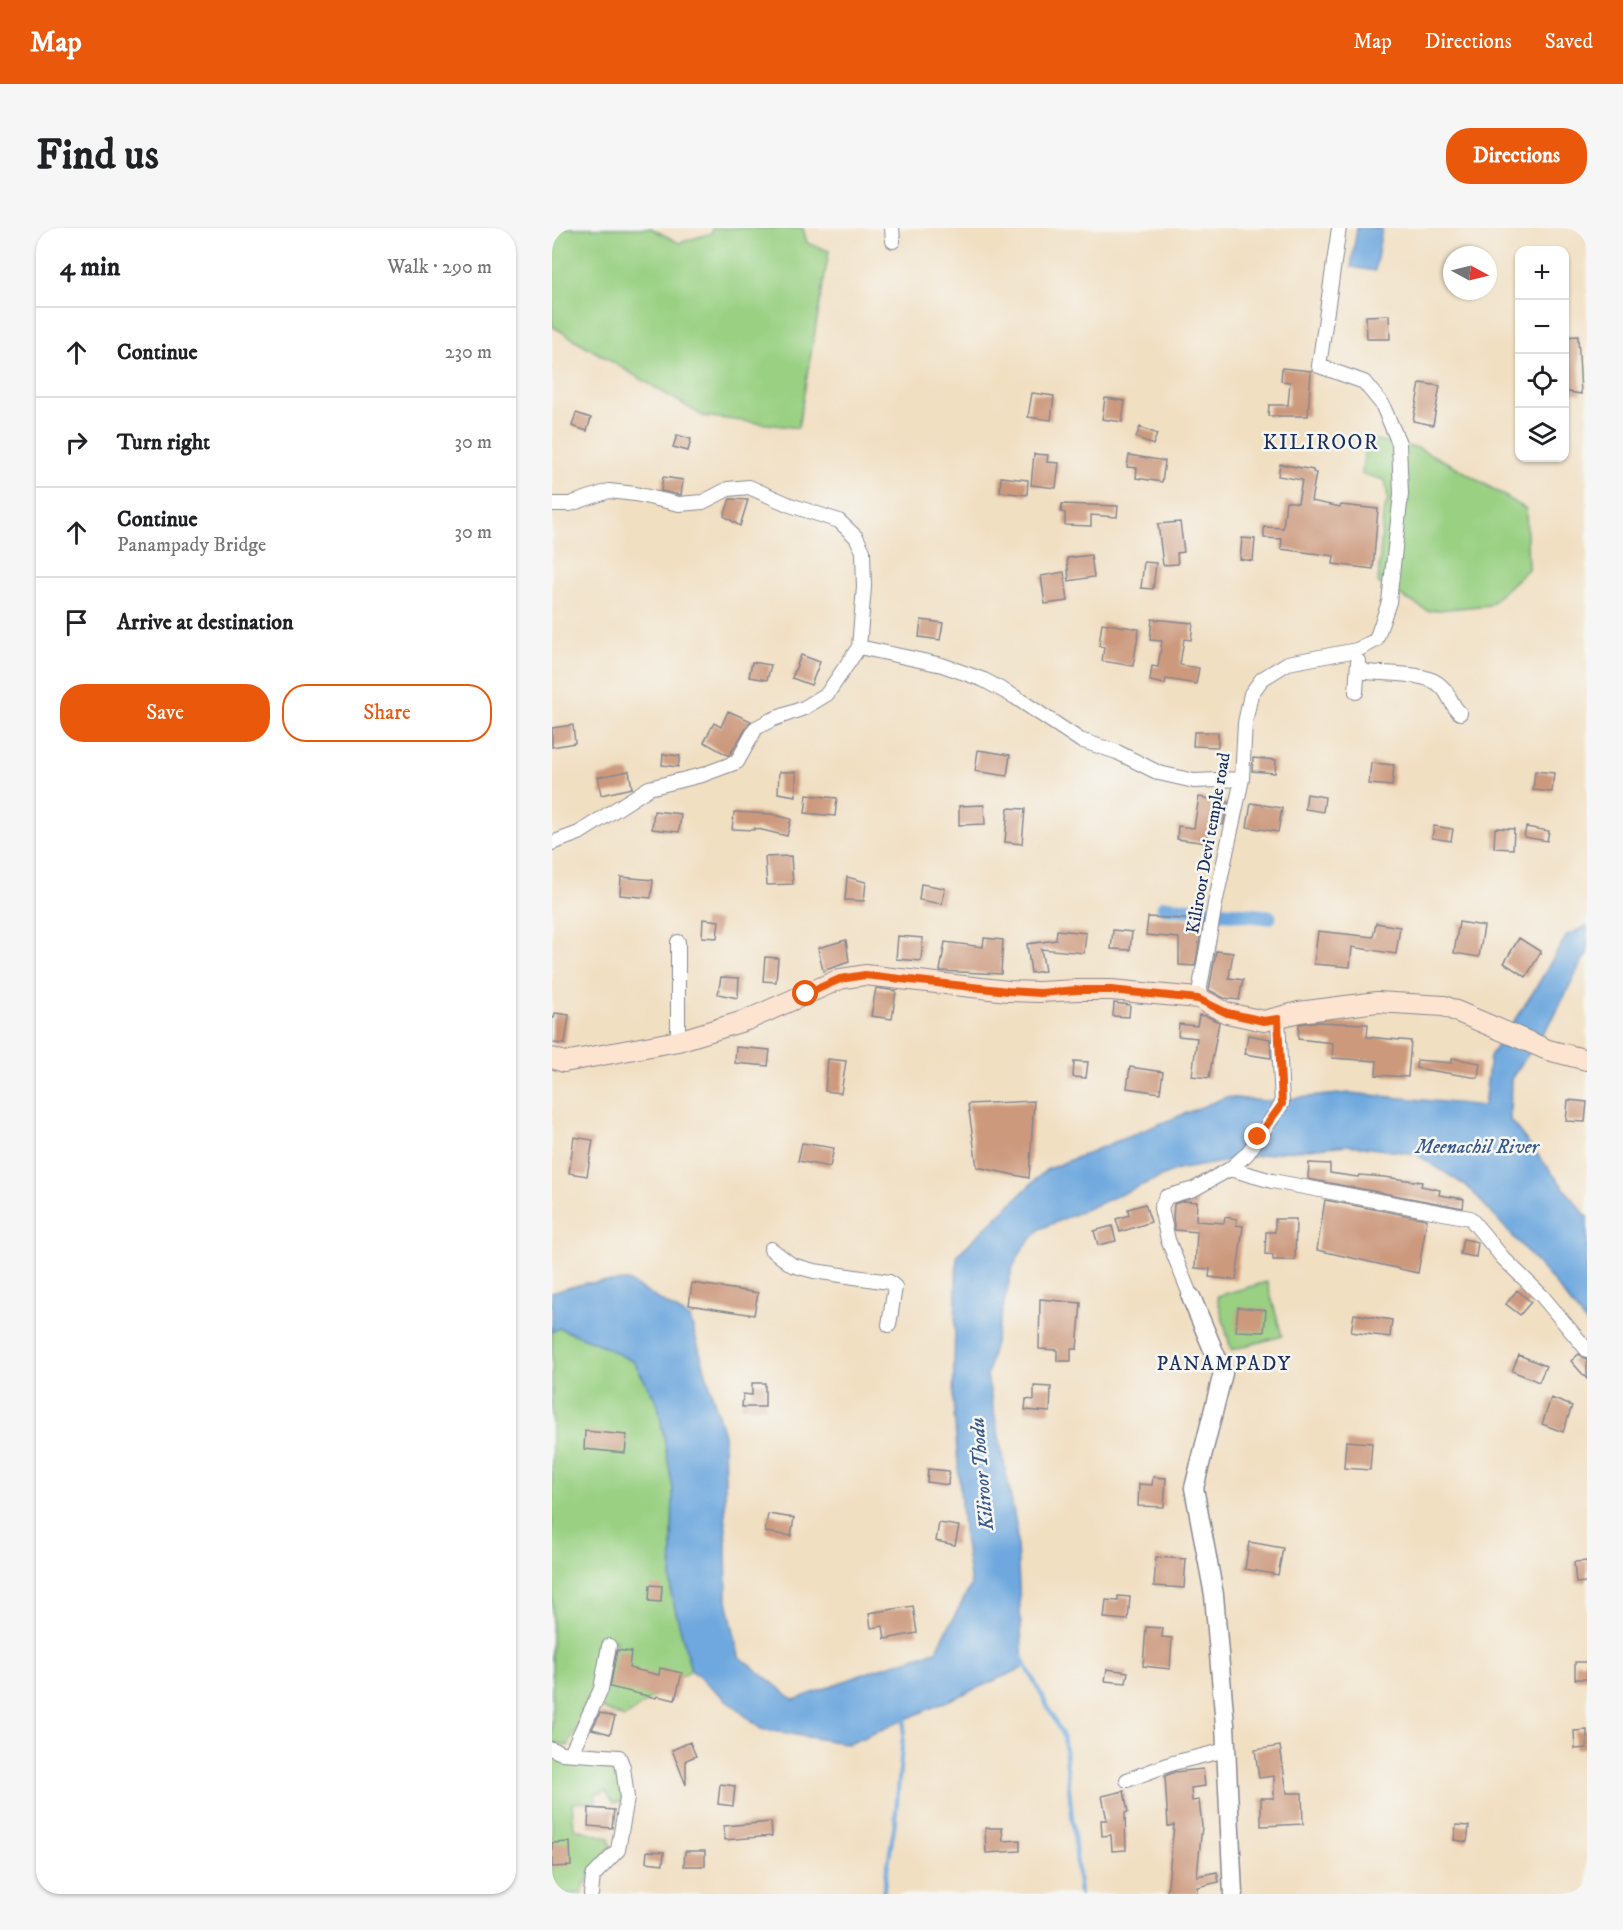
<!DOCTYPE html>
<html lang="en">
<head>
<meta charset="utf-8">
<style>
  body { margin:0; font-family:"IM FELL DW Pica",serif; background:#f6f6f6; color:#202124 }
  .controls { position:absolute; right:18px; top:18px; display:grid; overflow:hidden; border-radius:12px; box-shadow:0 2px 4px #0004 }
  .controls button { width:54px; height:54px; display:grid; place-items:center; padding:0; border:0; border-bottom:2px solid #e0e0e0; background:#fff; color:#202124; font:30px sans-serif }
  .compass { position:absolute; left:891px; top:18px; width:54px; height:54px; border-radius:50%; background:#fff; box-shadow:0 2px 4px #0004; rotate:97deg }
  .stop { position:absolute; width:18px; height:18px; margin:-14px; border:4px solid #ea580c; border-radius:50%; background:#fff }
  .stop.end { background:#ea580c; border-color:#fff; box-shadow:0 2px 6px #0008 }
  .list { margin:0; padding:0; list-style:none }
  h2 { display:flex; justify-content:space-between; align-items:center; height:78px; margin:0; padding:0 24px; font-size:26px }
  h2 small { font-size:20px; font-weight:400; color:#757577 }
  .list li { display:grid; grid-template-columns:39px 1fr auto; gap:18px; align-items:center; box-sizing:border-box; height:90px; padding:0 24px; border-top:2px solid #e0e0e0 }
  .list b { display:block; font-size:22px; white-space:nowrap }
  .list p { margin:0; font-size:20px; white-space:nowrap; color:#757577 }
  .list em { font-size:20px; font-style:normal; color:#757577 }
  .actions { display:flex; gap:12px; padding:18px 24px }
  .actions a { flex:1; padding:14px 0; border:2px solid #ea580c; border-radius:24px; text-align:center; font-size:21px; color:#ea580c }
  .actions .main { background:#ea580c; color:#fff }
  .icon { flex:none; width:33px; height:33px; fill:none; stroke:currentColor; stroke-width:2; stroke-linecap:round; stroke-linejoin:round }
  .map { position:relative; flex:none; width:1035px; height:1666px; overflow:hidden; border-radius:24px }
  header { display:flex; align-items:center; gap:36px; box-sizing:border-box; height:84px; padding:0 30px; background:#ea580c; color:#fff }
  header strong { font-size:28px }
  nav { display:flex; gap:33px; margin-inline-start:auto; font-size:21px }
  .intro { display:flex; align-items:center; justify-content:space-between; box-sizing:border-box; height:144px; padding:0 36px }
  h1 { margin:0; font-size:42px }
  .button { padding:15px 27px; border-radius:24px; background:#ea580c; color:#fff; font-size:21px; font-weight:700 }
  main { display:flex; gap:36px; padding:0 36px }
  aside { flex:1; background:#fff; border-radius:24px; box-shadow:0 2px 4px #0004 }
  .map>svg:first-child { display:block }
</style>
</head>
<body>
<header>
<strong>Map</strong>
<nav><a>Map</a><a>Directions</a><a>Saved</a></nav>
</header>
<div class="intro"><h1>Find us</h1><a class="button">Directions</a></div>
<main>
<aside>
<h2>4 min<small>Walk · 290 m</small></h2>
<ul class="list">
<li><svg class="icon" aria-label="ahead" viewBox="0 0 24 24"><path d="M12 20V5M6 11l6-6 6 6"/></svg><div><b>Continue</b></div><em>230 m</em></li>
<li><svg class="icon" aria-label="right" viewBox="0 0 24 24"><path d="M7 20v-9h11M14 6l5 5-5 5"/></svg><div><b>Turn right</b></div><em>30 m</em></li>
<li><svg class="icon" aria-label="ahead" viewBox="0 0 24 24"><path d="M12 20V5M6 11l6-6 6 6"/></svg><div><b>Continue</b><p>Panampady Bridge</p></div><em>30 m</em></li>
<li><svg class="icon" aria-label="arrive" viewBox="0 0 24 24"><path d="M6 21V4h12l-3 4 3 4H6"/></svg><div><b>Arrive at destination</b></div></li>
</ul>
<div class="actions"><a class="main">Save</a><a>Share</a></div>
</aside>
<div class="map">
<svg width="1035" height="1666" viewBox="0 0 1035 1666">
  <rect width="100%" height="100%" fill="#f6f6f2"/>
  <filter id="ink" filterUnits="userSpaceOnUse"><feTurbulence type="fractalNoise" baseFrequency=".0167" numOctaves="2"/><feDisplacementMap in="SourceGraphic" scale="12" xChannelSelector="R" yChannelSelector="G"/><feConvolveMatrix kernelMatrix="1 2 1 2 8 2 1 2 1" color-interpolation-filters="sRGB"/></filter>
  <filter id="wash" filterUnits="userSpaceOnUse"><feTurbulence type="fractalNoise" baseFrequency=".008" numOctaves="4" result="noise"/><feDisplacementMap in="SourceGraphic" scale="24" xChannelSelector="R" yChannelSelector="G"/><feGaussianBlur stdDeviation="1.35" result="paint"/><feColorMatrix in="noise" values="0 0 0 0 0 0 0 0 0 0 0 0 0 0 0 0 0 1.4 0 .05"/><feComposite in="paint" operator="in"/></filter>
  <g filter="url(#wash)">
    <rect width="100%" height="100%" fill="#f1dfc2"/>
    <path fill="#99d082" stroke="#5a8070" stroke-width="1.5" d="M0,0H99L127,15L160,5V0H251L255,15L277,23L246,200L151,188L0,98Z
      M814,210L866,220L904,239L974,281L976,341L937,377L876,383L826,355L831,288L836,271L833,252L810,246Z
      M715,1054L730,1108L679,1122L665,1068Z
      M7,1100L47,1116L82,1134L106,1176L121,1261L119,1365L139,1442L72,1490L49,1480L64,1412L49,1413L44,1460L16,1518L0,1513V1104Z
      M0,1523L64,1532L70,1573L62,1575L54,1563L43,1566L44,1573L20,1575L22,1600L57,1610L59,1618L31,1659V1666H0Z"/>
    <path fill="#6ea8de" stroke="#446c9e" stroke-width="1.5" d="M805,0H830L823,43L799,39Z
      M1035,698V728L1031,731L1003,787L959,851L958,892L1035,989V1096L996,1047L916,959L864,926L796,917L728,924L625,942L488,1001L471,1020L460,1041L435,1148L464,1296L471,1440L297,1516L209,1501L139,1442L119,1365L121,1261L106,1176L82,1134L47,1116L7,1100L0,1104V1064L34,1055L76,1053L138,1090L172,1207L175,1372L187,1428L242,1472L325,1441L384,1423L419,1357L411,1301L401,1173L405,1027L494,942L674,869L712,873L798,865L932,878L938,828L982,763L1015,707Z"/>
    <g fill="none" stroke-linecap="round" stroke-linejoin="round">
      <path stroke="#6ea8de" stroke-width="4" d="M469,1428L512,1510L528,1666
        M60,1533L66,1547
        M331,1666L343,1594L353,1488"/>
      <path stroke="#6ea8de" stroke-width="15" d="M612,679L717,689"/>
    </g>
    <g id="blocks">
      <path fill="#cc997d" d="M837,87L838,111H815L814,88Z
        M1026,108L1029,166L1012,163V109Z
        M730,140L759,143L756,188H716L717,177H736L738,154L729,153Z
        M868,155L888,158L881,197L861,193Z
        M480,165L502,168L499,192L476,189Z
        M553,170L573,173L570,194L550,191Z
        M24,185L39,190L35,203L20,198Z
        M588,199L605,206L601,217L584,209Z
        M125,207L139,211L136,223L121,219Z
        M482,226L496,227L495,234L507,235L504,260L479,257Z
        M577,227L613,233L610,254L584,250L585,240L575,239Z
        M728,236L761,242V244L764,245L759,273L788,279L789,277L826,281L821,341L781,336L782,328L729,321L730,311L712,310V299L731,300L734,273L746,275L750,252L726,248Z
        M111,249L131,252L129,267L109,263Z
        M449,249L476,252L475,267L448,264Z
        M178,271L196,272L188,298L172,288Z
        M510,276L566,278L565,289L539,287V298L513,297V285L509,284Z
        M628,294L632,324L625,325L626,336L611,337L606,296Z
        M690,310L703,311L701,333L688,331Z
        M539,327L542,349L517,353L515,330Z
        M592,334L604,335L601,361L589,360Z
        M512,344L516,373L493,376L489,348Z
        M600,391L641,395L639,412L632,411L628,437L647,440L644,456L614,451L613,456L598,453L600,438L606,439L610,413L598,412Z
        M369,392L391,395L388,412L367,409Z
        M550,395L587,401L581,438L550,433L552,419L547,418Z
        M249,427L268,434L259,457L240,450Z
        M200,434L219,437L215,452L197,449Z
        M176,483L199,493L177,528L152,514L162,495L169,499Z
        M21,497L23,515L0,519V500Z
        M642,504H666V519L641,518Z
        M426,522L458,527L455,548L423,543Z
        M111,526L128,528L126,539L110,537Z
        M701,530L724,532L723,545L700,543Z
        M819,535L842,537L840,558L817,556Z
        M77,543L80,560L49,567L46,549Z
        M983,543L1002,545L1000,564L981,562Z
        M227,544H244V568L226,565Z
        M755,566L773,569L771,584L753,581Z
        M255,567L285,570L283,588L253,585Z
        M647,569L676,574L671,597L658,595L655,615L625,611L626,598L642,600Z
        M699,575L730,580L726,604L695,599Z
        M432,577L433,596L407,597V578Z
        M456,580L473,581L470,616L453,614Z
        M102,583L129,586L127,604L100,601Z
        M182,584L219,586L239,591L235,608L202,600V602L180,601Z
        M882,598L901,601L899,613L880,610Z
        M974,599L997,603L995,613L972,609Z
        M943,600L962,601L961,621L942,620Z
        M239,628L241,656L215,657L213,629Z
        M69,649L101,652L99,670L68,667Z
        M295,649L314,654L312,673L293,672Z
        M369,656L393,660L390,676L367,672Z
        M596,689L651,692L643,738L627,737V710L594,707Z
        M151,691L167,693L165,710L150,709Z
        M907,694L932,698L927,729L902,725Z
        M824,695L848,699L844,726L800,719L798,739L762,736L766,703L821,709Z
        M505,702L534,705L532,725L489,721L493,743L479,745L475,716L504,712Z
        M561,702L580,704L578,722L559,721Z
        M346,708L371,710L369,733L344,731Z
        M432,710L451,712L449,746L388,743L393,714L431,719Z
        M967,710L989,724L974,749L952,735Z
        M294,712L297,734L271,743L266,720Z
        M664,723L681,725L677,750L691,752L687,772L672,770L657,762Z
        M213,729L226,730L224,754L211,753Z
        M169,749L187,750L186,770L166,766Z
        M324,760L344,763L340,791L319,788Z
        M562,775L578,777L577,789L561,788Z
        M3,785L17,787L13,816L0,815V790H2Z
        M647,787L654,788L667,794L657,850L640,848L645,810L626,808L627,796L645,798Z
        M761,794L816,796L815,809L859,813L856,849L824,847L825,833L780,830L781,815L746,811L747,796Z
        M696,807L718,811L719,830L693,826Z
        M184,819L218,822L216,838L183,835Z
        M900,830L928,835L926,850L864,840L865,832L900,835Z
        M276,831L294,833L289,865L273,863Z
        M522,833L536,834L534,850L521,849Z
        M578,839L611,844L608,865L575,860Z
        M1016,872L1035,874L1033,894L1014,893Z
        M482,873L477,950L425,939L416,876Z
        M22,909L41,912L35,948L17,945Z
        M250,915L282,920L278,939L246,933Z
        M757,935L778,936V945L806,949L807,947L832,949L870,954L869,958L888,962L887,967L912,971L911,980L756,951Z
        M773,972L875,991L866,1045L765,1022Z
        M631,973L645,974L644,993L672,995L673,989L685,991L684,997L691,998L684,1052L657,1049L658,1041L643,1040L645,1004L623,1002L621,991L622,976Z
        M593,976L599,994L568,1004L564,991L577,987L576,981Z
        M723,991H744L743,1032H721V1027L713,1026L714,1004H723Z
        M560,998L564,1013L546,1017L542,1003Z
        M911,1011L926,1014L924,1029L908,1026Z
        M140,1055L206,1065L202,1087L137,1077Z
        M965,1062L979,1074L968,1087L954,1076Z
        M488,1071L529,1075L525,1121H519V1133H505V1122L487,1121Z
        M686,1079L714,1082L712,1104L684,1103Z
        M802,1086L840,1092L838,1109L799,1104Z
        M1027,1126L1035,1131V1151L1019,1133Z
        M967,1127L994,1138L987,1154L960,1143Z
        M200,1155H213V1179H190L191,1166L200,1167Z
        M482,1158L499,1159L498,1184L473,1182L474,1171L482,1172Z
        M999,1170L1020,1178L1011,1204L990,1196Z
        M33,1203L75,1207L73,1225L32,1221Z
        M794,1213L820,1215L818,1242L792,1240Z
        M376,1241L397,1243L396,1257L375,1254Z
        M601,1249L614,1250L612,1279L586,1278L587,1256L600,1257Z
        M216,1286L242,1290L239,1308L213,1304Z
        M387,1295L407,1298L403,1317L384,1313Z
        M697,1314L731,1320L726,1347L693,1341Z
        M604,1329L634,1331L632,1360L602,1358Z
        M1035,1333V1354L1024,1355L1022,1334Z
        M98,1357L110,1358L109,1374L97,1373Z
        M566,1368L578,1369L576,1392L552,1390L554,1372L566,1373Z
        M361,1378L365,1405L333,1411L331,1398L319,1400L317,1385Z
        M594,1399L611,1400L610,1409L620,1410L618,1441L591,1438Z
        M65,1422L79,1424L77,1440L107,1447L108,1440L130,1445L123,1472L105,1468L104,1470L58,1459Z
        M1023,1434H1035V1451H1023Z
        M555,1441L576,1444L574,1455L553,1453Z
        M48,1485L63,1489L58,1506L40,1501Z
        M1035,1502V1520L1023,1521L1022,1503Z
        M138,1514L144,1528L134,1532V1557L120,1522Z
        M728,1518L735,1565H750L751,1596L709,1598V1570H722V1548L707,1550L703,1522Z
        M651,1541L653,1558L639,1560L640,1573L647,1572L650,1598L645,1648L665,1644L667,1654L645,1659V1666H615L622,1597L616,1598L613,1548L622,1544Z
        M168,1556L183,1558L181,1578L166,1576Z
        M572,1563L576,1584L573,1585L574,1622L560,1623L559,1607L550,1608L549,1592H555L550,1568Z
        M37,1580L62,1582L60,1600L36,1598Z
        M219,1594L220,1608L173,1612L172,1598Z
        M904,1597L917,1598L915,1614L902,1612Z
        M433,1600H450L451,1613L468,1612V1623L434,1625Z
        M18,1614L19,1638L0,1639V1615Z
        M95,1623L112,1624L111,1636L94,1634Z
        M133,1623H153V1638H132Z"/>
    </g>
  </g>
  <g filter="url(#ink)">
    <use href="#blocks" fill-opacity="0" stroke="#868790" stroke-width="1.5"/>
    <g fill="none" stroke-linecap="round" stroke-linejoin="round">
      <defs>
        <path id="minor" d="M340,0L341,13
          M0,276H18L57,263L83,266L127,276L151,274L176,261L197,259L238,277L287,293L304,309L311,323L312,359L307,419
          M806,438L814,444C834,446 875,444 889,458C898,466 899,478 908,485
          M804,464L806,433
          M0,615L27,605L97,560L150,547L185,534L204,500L219,492L252,480L275,466L307,419L390,437L432,452L463,469L528,512L565,524L607,545L642,553L690,551
          M126,714V813
          M646,770L663,676L690,551L693,495L699,466L710,451L736,435L805,422L824,412L837,374L849,266L847,215L830,176L812,154L767,138L787,0
          M678,941L720,953L918,990L951,1030L990,1068L1035,1122
          M219,1021L240,1037L262,1043L337,1054L343,1059L337,1097
          M639,1069L616,1012L609,980L614,969L642,961L678,941L695,926L730,876L726,791
          M0,1521L10,1525L67,1529L71,1539L75,1570L66,1622L41,1648L39,1666
          M19,1525L49,1461L57,1418
          M575,1552L621,1535L674,1522"/>
        <path id="tertiary" d="M639,1069L671,1145L642,1260L662,1367L673,1497L681,1666"/>
        <path id="secondary" d="M0,830L12,834L126,813L195,792L288,751L313,747L456,763L487,764L525,762H559L646,770L675,785L712,793L747,784L825,774L892,778L996,822L1035,832"/>
      </defs>
      <use href="#minor" stroke="#868790" stroke-width="16"/>
      <use href="#tertiary" stroke="#868790" stroke-width="21"/>
      <use href="#secondary" stroke="#868790" stroke-width="22"/>
      <use href="#minor" stroke="#fff" stroke-width="14"/>
      <use href="#tertiary" stroke="#fff" stroke-width="18"/>
      <use href="#secondary" stroke="#fde4d1" stroke-width="20"/>
    </g>
  </g>
  <g fill="none" stroke-linecap="round" stroke-linejoin="round" filter="url(#ink)">
    <path stroke="#ea580c" stroke-width="8" d="M254,766L288,751L313,747L456,763L488,765L525,762H559L646,771L675,785L712,793L726,791L730,876L706,909"/>
  </g>
  <g text-anchor="middle" stroke-width="5" stroke-linejoin="round" paint-order="stroke">
    <g font-size="18" fill="#1b2f5e" stroke="#f6f6f2">
      <text transform="translate(656 615) rotate(-80)" y="6">Kiliroor Devi temple road</text>
    </g>
    <g font-size="20" font-style="italic" fill="#38598b" stroke="#f6f6f2">
      <text x="925" y="925">Meenachil River</text>
      <text transform="translate(429 1246) rotate(-95)" y="7">Kiliroor Thodu</text>
    </g>
    <g font-size="20" letter-spacing="1.5" fill="#1b2f5e" stroke="#f6f6f2">
      <text x="672" y="1142">PANAMPADY</text>
    </g>
    <g font-size="21" letter-spacing="1.5" fill="#1b2f5e" stroke="#f6f6f2">
      <text x="769" y="221">KILIROOR</text>
    </g>
  </g>
</svg>
<div class="controls">
<button>+</button>
<button>−</button>
<button><svg class="icon" aria-label="locate" viewBox="0 0 24 24"><circle cx="12" cy="12" r="6"/><path d="M12 2v4M12 18v4M2 12h4M18 12h4"/></svg></button>
<button><svg class="icon" aria-label="layers" viewBox="0 0 24 24"><path d="M12 4l9 5-9 5-9-5zM3 14l9 5 9-5"/></svg></button>
</div>
<svg class="compass" viewBox="-18 -18 36 36"><path d="M0-13l5 13h-10z" fill="#e53935"/><path d="M0 13l5-13h-10z" fill="#757577"/></svg>
<div class="stop" style="left:254px;top:766px"></div>
<div class="stop end" style="left:706px;top:909px"></div>
</div>
</main>
</body>
</html>
